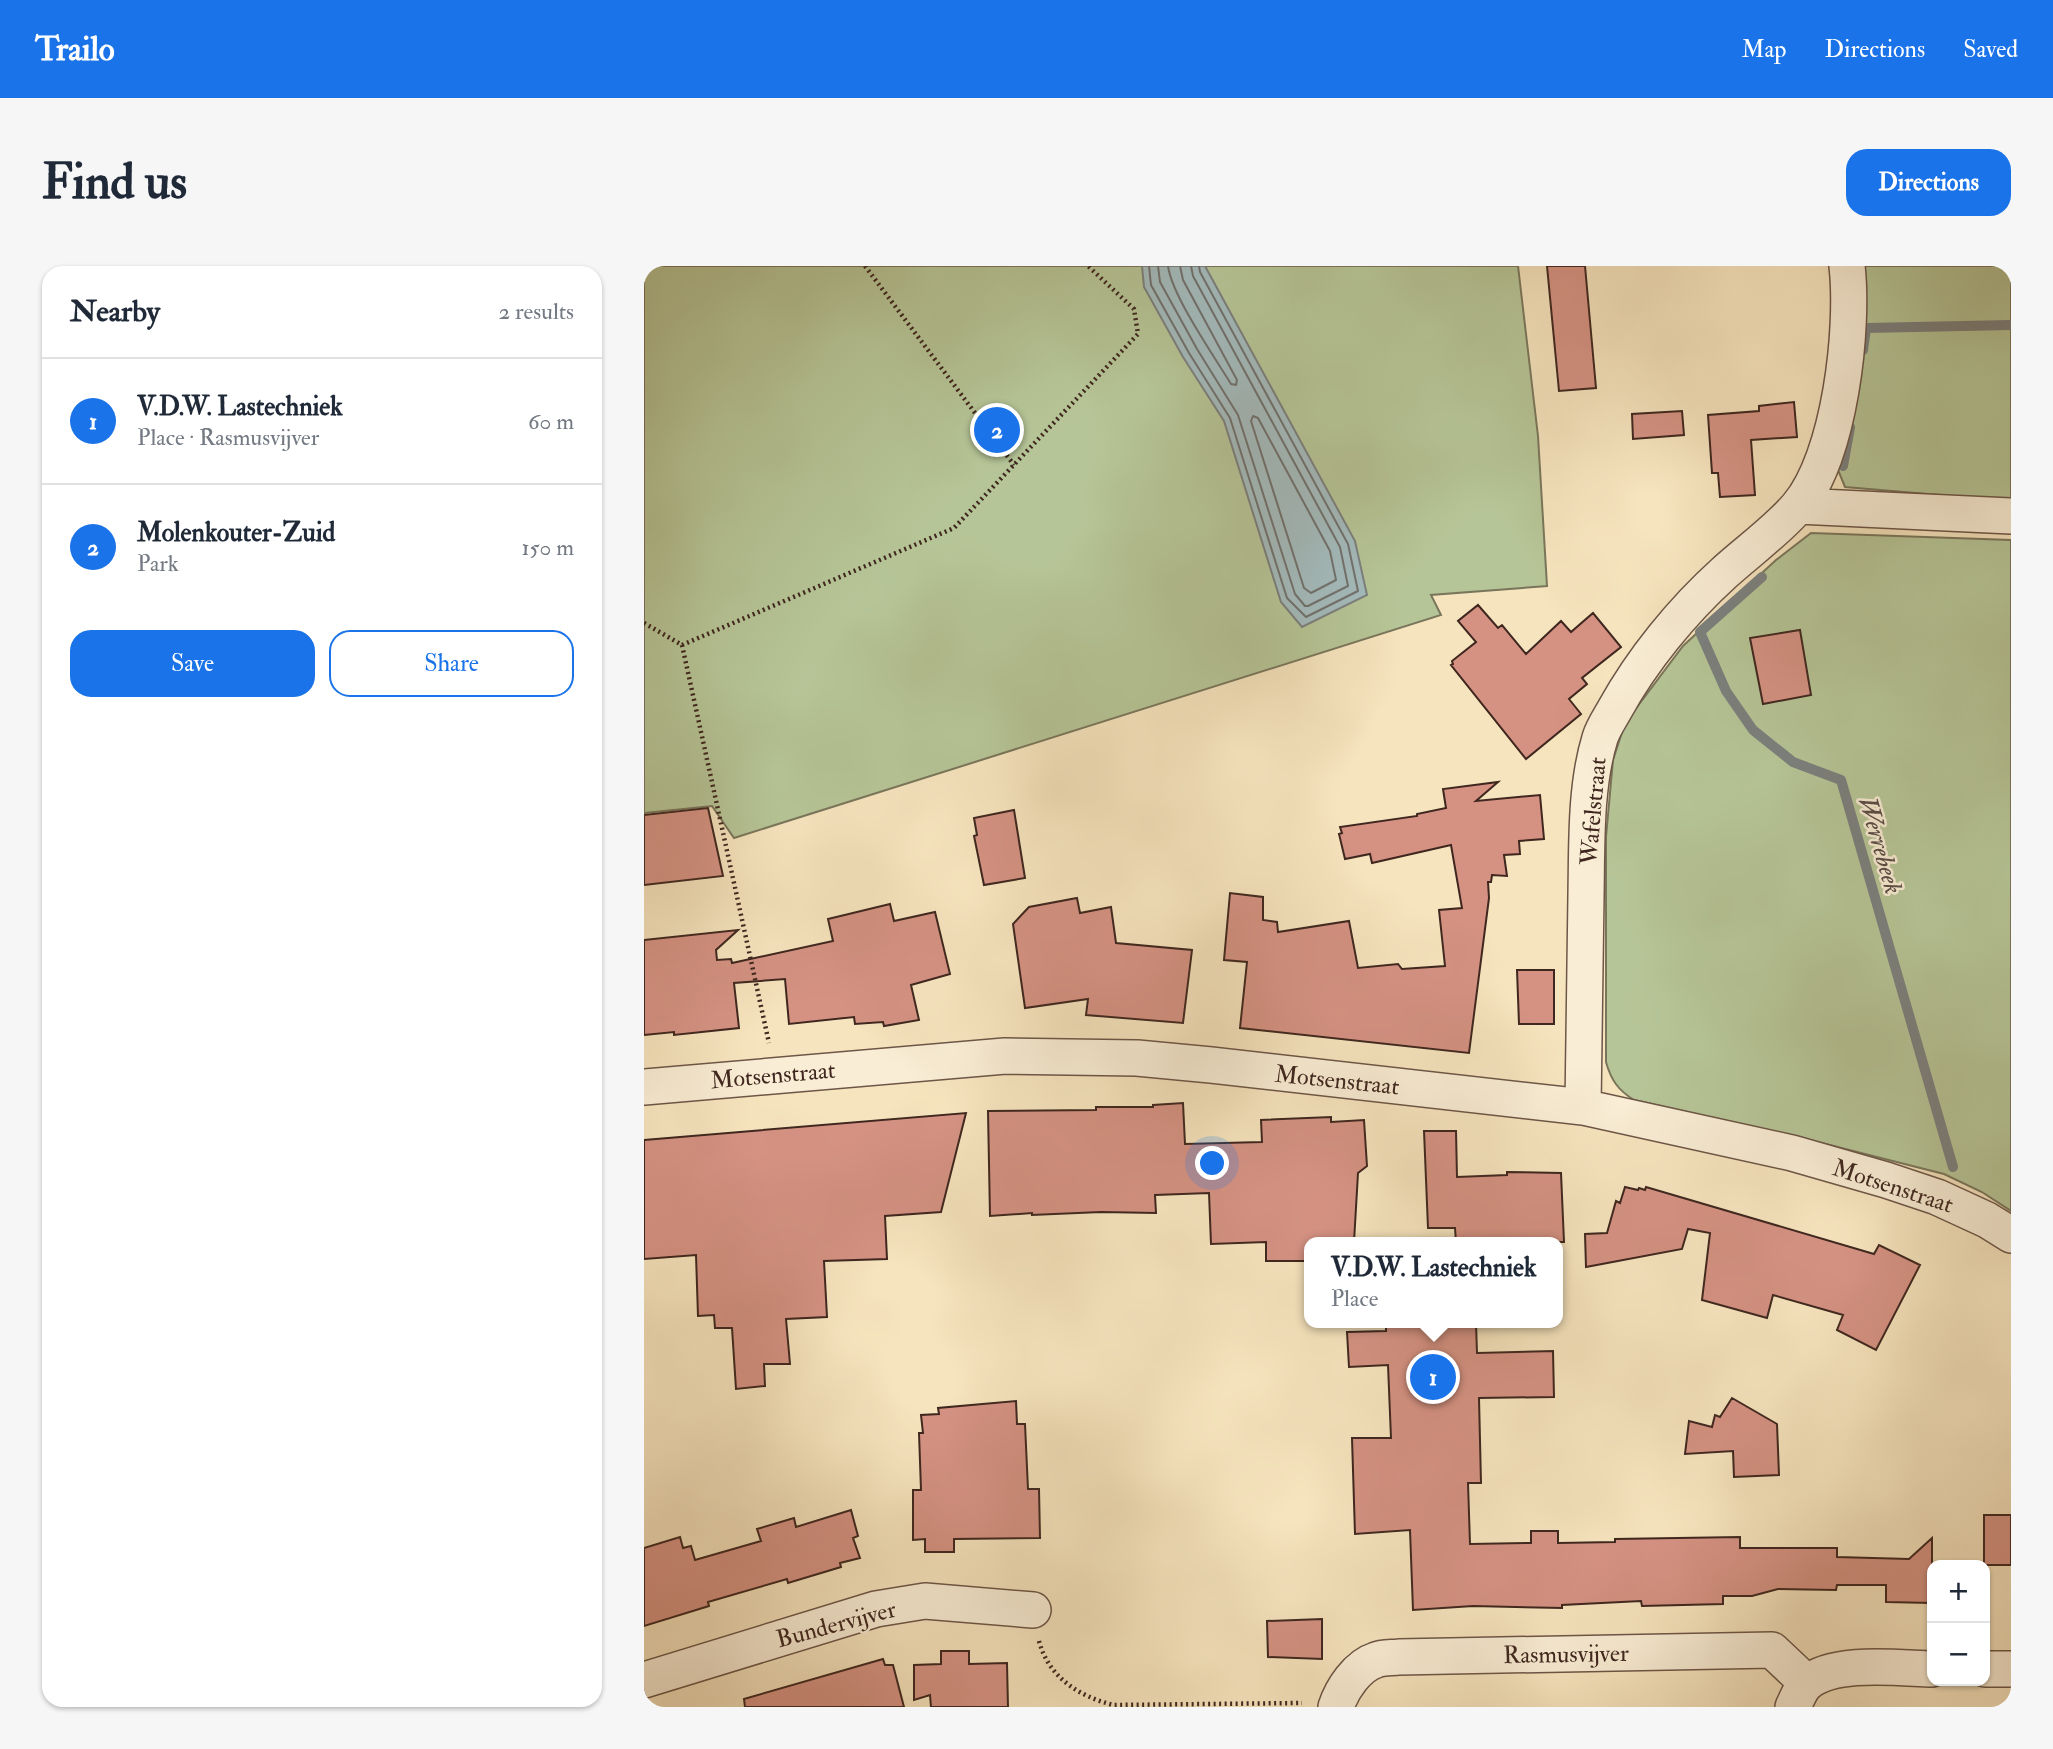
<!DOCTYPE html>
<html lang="en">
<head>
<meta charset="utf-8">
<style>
  body { margin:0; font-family:"IM FELL Double Pica",serif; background:#f6f6f7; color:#1f2937 }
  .controls { position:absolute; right:21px; bottom:21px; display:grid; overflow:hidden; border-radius:14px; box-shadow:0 2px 5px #0004 }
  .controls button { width:63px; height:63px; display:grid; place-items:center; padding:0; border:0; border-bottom:2px solid #e0e1e3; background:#fff; color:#1f2937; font:35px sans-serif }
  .you { position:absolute; left:569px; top:898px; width:24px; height:24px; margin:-18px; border:5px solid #fff; border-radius:50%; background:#1a73e8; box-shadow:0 0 0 10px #1a73e833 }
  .badge { display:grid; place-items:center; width:46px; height:46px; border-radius:50%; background:#1a73e8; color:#fff; font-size:23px; font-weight:700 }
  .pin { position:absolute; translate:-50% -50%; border:4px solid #fff; box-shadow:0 2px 7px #0006 }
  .popup { position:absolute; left:660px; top:971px; width:259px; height:91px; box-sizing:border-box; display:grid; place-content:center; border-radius:14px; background:#fff; filter:drop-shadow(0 2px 5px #0005); font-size:23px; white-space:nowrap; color:#747a83 }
  .popup b { font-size:26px; color:#1f2937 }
  .popup::after { content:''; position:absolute; left:50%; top:100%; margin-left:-14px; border:14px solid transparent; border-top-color:#fff }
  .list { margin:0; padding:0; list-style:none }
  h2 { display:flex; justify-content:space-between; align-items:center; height:91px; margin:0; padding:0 28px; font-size:30px }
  h2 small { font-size:23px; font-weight:400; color:#747a83 }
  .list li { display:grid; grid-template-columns:46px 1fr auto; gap:21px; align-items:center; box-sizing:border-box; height:126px; padding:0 28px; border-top:2px solid #e0e1e3 }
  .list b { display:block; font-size:26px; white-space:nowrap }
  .list p { margin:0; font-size:23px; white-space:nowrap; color:#747a83 }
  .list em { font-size:23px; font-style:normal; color:#747a83 }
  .actions { display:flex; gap:14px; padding:21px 28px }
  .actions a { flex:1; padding:16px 0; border:2px solid #1a73e8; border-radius:21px; text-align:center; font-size:24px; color:#1a73e8 }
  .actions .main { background:#1a73e8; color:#fff }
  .map { position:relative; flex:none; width:1367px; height:1441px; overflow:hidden; border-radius:21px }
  header { display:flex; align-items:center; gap:42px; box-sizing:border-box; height:98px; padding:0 35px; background:#1a73e8; color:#fff }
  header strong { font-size:33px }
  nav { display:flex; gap:38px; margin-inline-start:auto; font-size:24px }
  .intro { display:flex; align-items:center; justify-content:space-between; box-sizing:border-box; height:168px; padding:0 42px }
  h1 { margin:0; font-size:49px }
  .button { padding:18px 32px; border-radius:21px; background:#1a73e8; color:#fff; font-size:24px; font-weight:700 }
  main { display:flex; gap:42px; padding:0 42px }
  aside { flex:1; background:#fff; border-radius:21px; box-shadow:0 2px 5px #0004 }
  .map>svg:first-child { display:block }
</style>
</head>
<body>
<header>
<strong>Trailo</strong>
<nav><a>Map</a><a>Directions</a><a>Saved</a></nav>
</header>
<div class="intro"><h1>Find us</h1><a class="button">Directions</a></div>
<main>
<aside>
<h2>Nearby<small>2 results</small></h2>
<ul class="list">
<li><span class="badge">1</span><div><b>V.D.W. Lastechniek</b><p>Place · Rasmusvijver</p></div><em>60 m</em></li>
<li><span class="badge">2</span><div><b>Molenkouter-Zuid</b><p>Park</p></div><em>150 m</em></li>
</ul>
<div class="actions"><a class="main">Save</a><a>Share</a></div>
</aside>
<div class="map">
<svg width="1367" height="1441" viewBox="0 0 1367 1441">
  <rect width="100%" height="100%" fill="#f6e4be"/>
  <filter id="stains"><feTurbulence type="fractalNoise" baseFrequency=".00286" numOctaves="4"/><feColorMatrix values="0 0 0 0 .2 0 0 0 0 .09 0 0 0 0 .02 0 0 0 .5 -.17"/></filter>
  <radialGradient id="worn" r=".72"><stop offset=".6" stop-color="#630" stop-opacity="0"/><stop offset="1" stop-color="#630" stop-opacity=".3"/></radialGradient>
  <path fill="#b6c597" stroke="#7a765b" stroke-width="2" d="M0,0H874L894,170L903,320L787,329L797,349L90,572L68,540L0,547Z
    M1211,0H1367V235L1201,221L1194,204L1207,140Z
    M1167,267L1367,274V945L1338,926L1300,908L1150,870L990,834C974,824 967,814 962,796V571L969,494L981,457L1039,380L1132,294Z"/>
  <path fill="#a3bbbd" stroke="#7b807e" stroke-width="2" d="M498,0H561L711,275L723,329L658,361L637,336L580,155L539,91L500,21Z"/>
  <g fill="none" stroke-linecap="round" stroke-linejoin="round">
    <path stroke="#71716e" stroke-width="2" d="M505,0L507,19L545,87L586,152L643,332L662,351L714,325L704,278L556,6L555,0
      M514,0L516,16L553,83L594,149L651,328L661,340H664L704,320L696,281L549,10L547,0
      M524,0C528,30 570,90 587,118L592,119L593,114L539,14L536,0
      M609,150L614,152L686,285L692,314L667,327L660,322L607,155Z"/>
    <path stroke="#7b807e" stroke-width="10" d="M1219,84L1222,62L1367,59
      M1199,200L1206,161
      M1118,311L1056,366L1082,425L1109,464L1149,496L1197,514L1309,901"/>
  </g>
  <path fill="#d59283" stroke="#3f271f" stroke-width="2" d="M903,0H941L952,122L915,125Z
    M1150,136L1153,171L1107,174L1111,229L1076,231L1074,207H1068L1064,149L1115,145V140Z
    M1038,145L1040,169L989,173L988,148Z
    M834,339L854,362L858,359L882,388L917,355L927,366L949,347L977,381L938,412L943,418L925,433L937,448L882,493L807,399L809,398L808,395L832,376L814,355Z
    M1156,364L1167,429L1119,438L1106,372Z
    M854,516L832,535L896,529L900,573L875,575L876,588L860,589L863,610L848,609L847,616H844L845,632L825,787L596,762L603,696L580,694L586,627L619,631V654L633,656L634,666L705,655L714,702L754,698L758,703L801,700L795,644L818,642L807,579L728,597L726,588L701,593L695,568L698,567L696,561L773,550V548L802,542L799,523Z
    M64,542L79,610L0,619V549Z
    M370,544L381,612L340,619L330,570L333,569L330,552Z
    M433,632L436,647L467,641L472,677L548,684L539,757L442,749L444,733L381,742L369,658L385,641Z
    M246,638L250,655L291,646L306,708L267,719L275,754L240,760L239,756L211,758L210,751L145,758L141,713L90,717L95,762L30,769V766L0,769V674L94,664L72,684L73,694L87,693L88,697L189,675L184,653Z
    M873,704H910V758H875Z
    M539,837L541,878L618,876L617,854L687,851V856L720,854L723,900L714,907L710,976H665V995H622V976L567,978L565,927L511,929L512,947L457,946L388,949V947L346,950L344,845L452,844V841H509V839Z
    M322,847L297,946L241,950L243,993L180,995L183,1051L142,1053L146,1098H120L121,1120L92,1123L88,1062H71L70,1049L54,1050L52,989L0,993V874Z
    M780,865H812L813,911L863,909V906L917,907L920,976H812L811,962H784Z
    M981,921L994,924L995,922L1001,924L1002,921L1230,988L1235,979L1276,999L1232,1084L1193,1064L1199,1049L1129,1029L1123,1052L1058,1034L1066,967L1044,963L1038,983L942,1001L941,968L963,967L972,935L976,937Z
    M742,1057H832L833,1087L909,1085L910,1131L835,1132L837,1217H824L826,1278L887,1277V1265H914V1277L971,1276V1273L1096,1271V1282H1193V1291L1265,1293L1288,1272V1337L1242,1336V1319H1193L1192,1324L1134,1323L1108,1330H1079V1338L998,1340L997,1335L918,1339V1342L829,1340L769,1344L766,1264L711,1268L708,1172H747L744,1099L705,1101L703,1066L742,1065Z
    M1088,1132L1133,1158L1135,1209L1090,1211L1089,1185L1041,1188L1045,1155L1068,1161L1071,1149L1076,1151Z
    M372,1135L373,1158H381L384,1223H395L396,1272L310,1273V1286H281V1273L269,1274V1224H277L275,1167H279L277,1149L295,1148L294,1142Z
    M207,1244L214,1270L209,1272L216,1292L196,1297L197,1301L144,1317L143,1313L64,1336L65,1340L0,1360V1282L36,1271L39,1282L47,1280L51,1294L117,1275L113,1263L150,1252L152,1261Z
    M1340,1249H1367V1299H1340Z
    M678,1353V1393L624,1391L623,1355Z
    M297,1385H325V1398L363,1397L364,1441H287L286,1429L270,1434V1399L297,1398Z
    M239,1393L241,1399H249L260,1441H101L100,1433Z"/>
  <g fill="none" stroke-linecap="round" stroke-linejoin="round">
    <defs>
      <path id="minor" d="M1154,240L1367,250
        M0,821L361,790L493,792L567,799L939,841L1148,887L1242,914L1293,931L1343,954L1367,969
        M939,841C940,771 941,700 942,629C943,578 941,521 956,472C959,462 966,452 971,443C998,394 1038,345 1080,307C1103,286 1135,263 1154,240C1196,190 1210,63 1203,0
        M1341,1403H1367
        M0,1414L232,1343L281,1335L389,1344
        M692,1441C698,1423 713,1400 732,1394C739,1391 748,1392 755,1391L1128,1384L1163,1417
        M1149,1441C1153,1433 1156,1423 1163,1417C1190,1394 1254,1402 1288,1403"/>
    </defs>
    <use href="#minor" stroke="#6d5647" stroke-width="38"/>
    <path stroke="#3f271f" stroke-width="4.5" stroke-dasharray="2 3.5" stroke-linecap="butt" d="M221,0L370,199
      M0,357L38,379L125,777
      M38,379L310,262L494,68L490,43L444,0
      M395,1375C405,1412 435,1430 469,1439L658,1437"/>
    <use href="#minor" stroke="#f9edd5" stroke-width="35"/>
  </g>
  <g text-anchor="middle" stroke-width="5" stroke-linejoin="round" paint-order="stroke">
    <g font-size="24" fill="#3f271f" stroke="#f9edd5">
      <text transform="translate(949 545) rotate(-85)" y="8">Wafelstraat</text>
      <text transform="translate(129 809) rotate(-5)" y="8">Motsenstraat</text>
      <text transform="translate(693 814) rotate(6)" y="8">Motsenstraat</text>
      <text transform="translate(1249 920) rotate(18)" y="8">Motsenstraat</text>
      <text transform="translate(192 1358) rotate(-15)" y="8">Bundervijver</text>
      <text transform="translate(922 1388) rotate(-1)" y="8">Rasmusvijver</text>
    </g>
    <g font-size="26" font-style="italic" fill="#584c46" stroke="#f9edd5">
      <text transform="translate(1237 579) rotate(74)" y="9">Werrebeek</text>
    </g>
  </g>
  <rect width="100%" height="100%" filter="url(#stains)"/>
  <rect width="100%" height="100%" fill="url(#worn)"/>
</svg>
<div class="controls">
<button>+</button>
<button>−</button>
</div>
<div class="you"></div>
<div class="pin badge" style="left:789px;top:1111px">1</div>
<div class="popup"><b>V.D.W. Lastechniek</b>Place</div>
<div class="pin badge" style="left:353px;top:164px">2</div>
</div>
</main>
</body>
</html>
